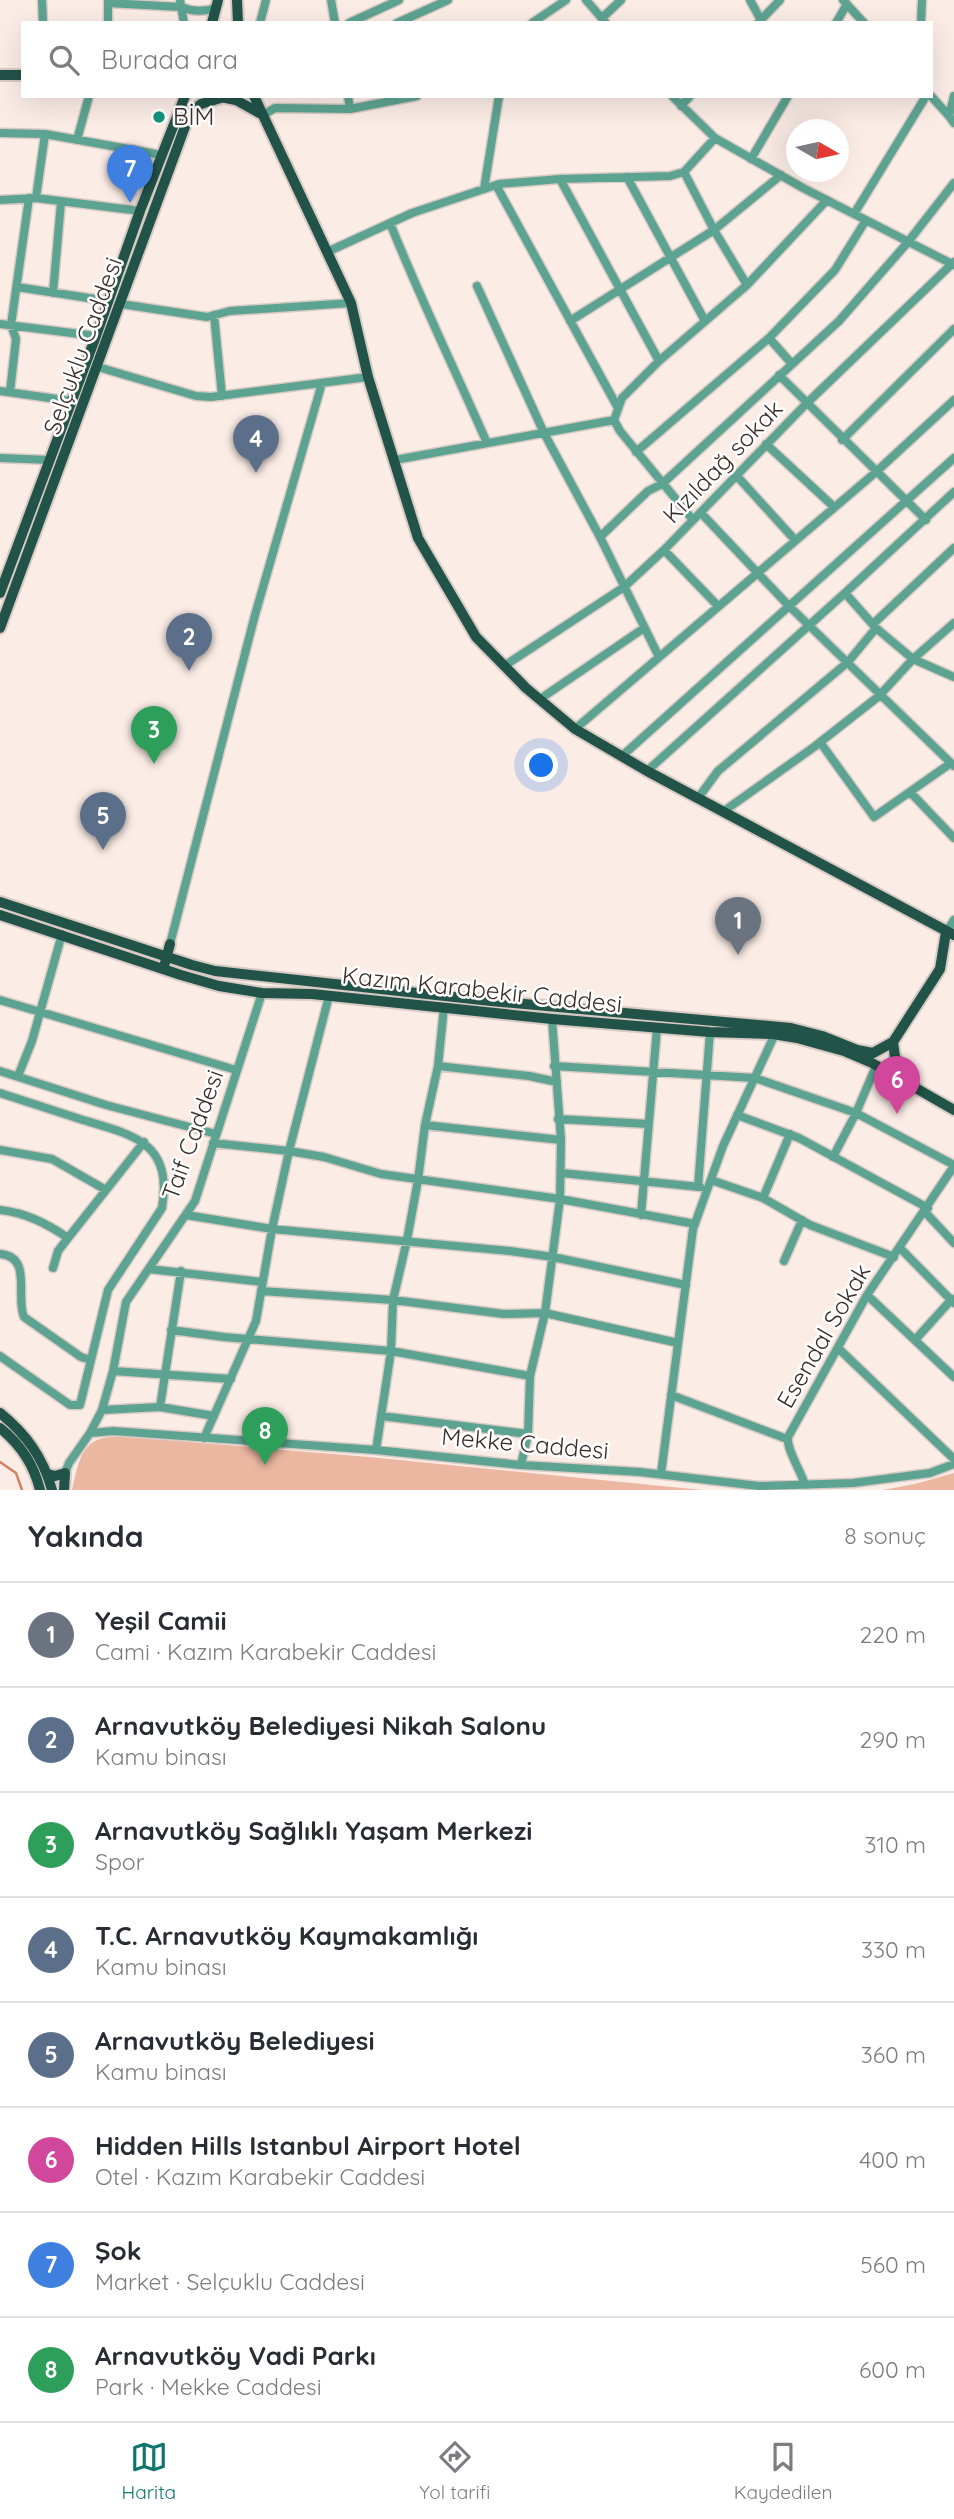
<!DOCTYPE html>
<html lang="tr">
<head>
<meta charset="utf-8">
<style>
  body { margin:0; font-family:Quicksand,sans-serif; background:#f7f7f7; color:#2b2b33 }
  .compass { position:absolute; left:786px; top:119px; width:63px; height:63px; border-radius:50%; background:#fff; box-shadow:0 7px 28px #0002; rotate:99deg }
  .you { position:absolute; left:542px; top:766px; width:24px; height:24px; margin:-18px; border:5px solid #fff; border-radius:50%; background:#1a73e8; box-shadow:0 0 0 10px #1a73e833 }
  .badge { display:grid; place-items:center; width:46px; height:46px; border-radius:50%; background:#0f766e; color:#fff; font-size:23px; font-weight:700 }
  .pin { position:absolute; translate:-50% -58px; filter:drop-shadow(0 2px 4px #0008) }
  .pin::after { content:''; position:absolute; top:37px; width:24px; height:21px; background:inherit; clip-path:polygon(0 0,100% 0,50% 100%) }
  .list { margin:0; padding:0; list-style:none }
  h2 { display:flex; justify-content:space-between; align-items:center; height:91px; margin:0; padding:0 28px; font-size:30px }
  h2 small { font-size:23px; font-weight:400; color:#7c7c81 }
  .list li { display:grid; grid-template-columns:46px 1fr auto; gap:21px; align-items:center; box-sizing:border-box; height:105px; padding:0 28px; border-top:2px solid #e1e1e2 }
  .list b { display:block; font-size:26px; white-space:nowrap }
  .list p { margin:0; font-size:23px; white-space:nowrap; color:#7c7c81 }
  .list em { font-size:23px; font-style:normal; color:#7c7c81 }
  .icon { flex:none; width:38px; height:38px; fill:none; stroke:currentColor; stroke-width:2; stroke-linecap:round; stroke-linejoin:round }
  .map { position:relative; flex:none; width:954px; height:1490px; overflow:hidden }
  .search { position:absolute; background:#fff; box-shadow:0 7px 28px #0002; left:21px; right:21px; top:21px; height:77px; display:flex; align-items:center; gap:18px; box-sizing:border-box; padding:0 24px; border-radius:0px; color:#7c7c81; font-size:26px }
  .sheet { height:931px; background:#fff }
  nav { display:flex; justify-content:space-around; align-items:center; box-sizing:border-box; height:98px; border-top:2px solid #e1e1e2; background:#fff; font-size:19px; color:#7c7c81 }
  nav a { display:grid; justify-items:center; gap:4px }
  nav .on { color:#0f766e }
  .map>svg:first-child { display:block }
</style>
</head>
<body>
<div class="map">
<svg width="954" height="1490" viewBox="0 0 954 1490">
  <rect width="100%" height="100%" fill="#fbece6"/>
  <path fill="#ebb7a1" d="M128,1437L369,1457L702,1490H72C76,1473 80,1444 100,1439C109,1436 119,1437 128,1437Z
    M954,1473V1490H883L915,1484Z"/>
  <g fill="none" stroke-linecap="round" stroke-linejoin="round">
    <path stroke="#d18261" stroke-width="2.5" d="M0,1462L16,1473L22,1490"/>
    <defs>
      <path id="minor" d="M42,0L43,23
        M108,0V23
        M180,0L184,23
        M331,0L335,23
        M586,0L606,23
        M750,0L761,20
        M843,0L864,23
        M108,3L181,7C193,12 204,12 216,8
        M602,18L621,0
        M260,23L266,0
        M349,23L399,0
        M397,23L448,0
        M532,23L566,0
        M758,23L780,0
        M836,23L847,4
        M921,23L922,0
        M348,96L350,109
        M672,96L715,138L803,188L954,265
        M931,96L949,116
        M954,96L949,116L954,123
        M681,106L690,96
        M263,115L275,108L350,109L417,96
        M0,133L45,134L162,155
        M77,140L89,96
        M751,159L788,96
        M684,172L714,230L747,285
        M627,177L705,321
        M560,179L659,361
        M496,185L618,408
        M484,189L499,96
        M36,198L45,134
        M0,200L36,198L140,211
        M854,214L926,96
        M390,223C420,298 455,370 487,443
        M327,252L412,213L499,184L560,179L670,176L684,172L715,138
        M477,286L544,433L600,537
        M17,287L108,301
        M53,293L61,202
        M121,304L207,317L230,311L351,303
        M214,315L222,396
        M570,321L714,230L781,175
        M0,324L96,336
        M769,338L792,364
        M98,367L196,396L211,397L368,377
        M779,375L926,520
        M0,391L71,401
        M10,392L16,339L11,325L29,198
        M842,440L954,329
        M766,444L834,507
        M636,452L769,338L835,270L866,220
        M0,458L50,460
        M395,460L614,420
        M736,475L795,540
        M701,513L788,605L954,766
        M693,520L620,431L614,420L622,398L659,361L747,285L827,200
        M664,550L718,606
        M845,593L876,628L913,659L954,677
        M873,624L954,548
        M659,657L600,537L648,491L662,484L839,321L908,242L954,183
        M504,666L624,587L664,550L806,404L954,262
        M540,699L644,628
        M575,729L876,472L954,400
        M820,742L874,817L951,763
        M622,756L954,458
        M647,771L845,593L954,492
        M910,792L954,838
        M698,798L718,771L848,662L876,628
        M724,811L814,747L879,696L913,659L954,623
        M946,932L954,920
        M170,944L255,615L322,383
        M0,1000L236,1070
        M438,1066L529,1076L557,1082
        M554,1066L755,1078L856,1113L954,1165
        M0,1071L106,1105L216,1134
        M18,1076L32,1041L62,934
        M0,1093C28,1102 56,1111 83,1120C134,1135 173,1143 162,1208L108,1290L80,1405H70L0,1356
        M737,1115L799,1138L928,1208
        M558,1119L648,1124
        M425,1125L561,1140
        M213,1143L289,1151L324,1157L381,1174L560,1199L695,1224
        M0,1150L52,1159L106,1190
        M833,1157L856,1113L876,1066
        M561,1173L700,1187
        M711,1180L763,1198L810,1225L894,1257
        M698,1187L710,1032
        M763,1198L790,1134
        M0,1210C26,1213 46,1223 68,1238
        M925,1212L954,1243
        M186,1215L272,1229L510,1251L553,1257L686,1285
        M641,1215L657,1028
        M900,1248L954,1303
        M0,1254C33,1257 15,1296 24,1317L81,1357L91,1360
        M784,1261L802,1220
        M53,1268L58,1251L68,1238L144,1142
        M149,1269L262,1282
        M261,1291L393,1300L504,1314L545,1313L678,1343
        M867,1295L954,1377
        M171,1330L224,1337L391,1351L530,1376
        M915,1340L952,1299
        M838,1348L954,1459
        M113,1371L231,1379
        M671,1395L787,1439
        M160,1407L181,1271
        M102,1410L160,1407L214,1416
        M381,1416L528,1434
        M90,1433L113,1431L376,1450L521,1465L640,1472L759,1486L853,1483L930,1473L954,1464
        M204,1438L256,1321L272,1229L289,1151L329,996
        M376,1450L391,1351L393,1300L407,1240L418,1180L425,1125L438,1066L444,1007
        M521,1465L528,1434L530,1376L545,1313L560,1199L561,1140L552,1019
        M65,1473L69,1463L90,1433L102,1410L113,1371L126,1302L195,1201L262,993
        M661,1474L693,1229L723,1146L775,1034
        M805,1485C801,1471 786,1449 788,1437L867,1295L954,1166"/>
      <path id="major" d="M237,0L238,23
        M212,23L218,0
        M0,75H23
        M254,96L351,303L368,377L418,538L476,637L526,688L575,729L647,771L954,935
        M221,97L236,100L263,115
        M0,593L96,336L140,211L185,96
        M0,628L190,113L201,104L227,96
        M0,902L192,965L215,971L491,1001L791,1028L822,1036L857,1050L873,1053L893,1042L940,969L946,932
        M0,915L181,975L219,986L262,993L312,994L552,1019L710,1032L773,1034L797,1038L844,1051L872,1063L954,1110
        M165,963L170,944
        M893,1042L895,1057L912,1082
        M0,1413C26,1434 43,1457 52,1490
        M0,1428C20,1444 34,1465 40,1490
        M48,1474L55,1476L65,1473L64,1490"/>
    </defs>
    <use href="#minor" stroke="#d8cac4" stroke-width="11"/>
    <use href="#major" stroke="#d8cac4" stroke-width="14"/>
    <use href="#minor" stroke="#5da391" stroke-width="8"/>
    <use href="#major" stroke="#225348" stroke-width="10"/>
  </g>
  <circle fill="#14947d" stroke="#fff" stroke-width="2.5" cx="159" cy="117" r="7"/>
  <g text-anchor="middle" stroke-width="5" stroke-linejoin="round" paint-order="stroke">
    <g font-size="24" fill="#3b2e28" stroke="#fff" text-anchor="start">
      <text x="173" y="125">BİM</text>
    </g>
    <g font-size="24" fill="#3b2e28" stroke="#fff">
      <text transform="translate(83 346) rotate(-70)" y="8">Selçuklu Caddesi</text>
      <text transform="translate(723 462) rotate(-46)" y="8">Kızıldağ sokak</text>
      <text transform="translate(482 990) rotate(6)" y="8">Kazım Karabekir Caddesi</text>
      <text transform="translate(193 1135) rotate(-70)" y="8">Taif Caddesi</text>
      <text transform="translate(824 1336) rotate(-60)" y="8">Esendal Sokak</text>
      <text transform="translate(525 1444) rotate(5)" y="8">Mekke Caddesi</text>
    </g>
  </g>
</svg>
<svg class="compass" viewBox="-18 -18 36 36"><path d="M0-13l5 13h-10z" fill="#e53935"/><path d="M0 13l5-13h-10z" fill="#7c7c81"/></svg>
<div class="you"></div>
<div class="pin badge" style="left:738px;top:955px;background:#6b7280">1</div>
<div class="pin badge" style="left:189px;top:671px;background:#5c6f8a">2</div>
<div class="pin badge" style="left:154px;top:764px;background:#2e9e5b">3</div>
<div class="pin badge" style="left:256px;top:473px;background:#5c6f8a">4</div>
<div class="pin badge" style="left:103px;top:850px;background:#5c6f8a">5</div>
<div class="pin badge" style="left:897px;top:1114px;background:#d1479c">6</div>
<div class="pin badge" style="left:130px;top:203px;background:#3f7fe0">7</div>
<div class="pin badge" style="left:265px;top:1465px;background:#2e9e5b">8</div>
<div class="search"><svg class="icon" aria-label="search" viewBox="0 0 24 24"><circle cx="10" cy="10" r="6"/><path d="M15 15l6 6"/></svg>Burada ara</div>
</div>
<section class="sheet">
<h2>Yakında<small>8 sonuç</small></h2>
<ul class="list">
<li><span class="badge" style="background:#6b7280">1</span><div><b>Yeşil Camii</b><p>Cami · Kazım Karabekir Caddesi</p></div><em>220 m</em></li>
<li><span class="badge" style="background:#5c6f8a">2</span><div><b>Arnavutköy Belediyesi Nikah Salonu</b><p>Kamu binası</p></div><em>290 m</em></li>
<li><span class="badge" style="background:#2e9e5b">3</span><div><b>Arnavutköy Sağlıklı Yaşam Merkezi</b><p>Spor</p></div><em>310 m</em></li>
<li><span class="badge" style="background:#5c6f8a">4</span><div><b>T.C. Arnavutköy Kaymakamlığı</b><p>Kamu binası</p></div><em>330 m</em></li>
<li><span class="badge" style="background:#5c6f8a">5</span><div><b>Arnavutköy Belediyesi</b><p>Kamu binası</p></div><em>360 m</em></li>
<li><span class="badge" style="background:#d1479c">6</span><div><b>Hidden Hills Istanbul Airport Hotel</b><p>Otel · Kazım Karabekir Caddesi</p></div><em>400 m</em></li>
<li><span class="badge" style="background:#3f7fe0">7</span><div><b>Şok</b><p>Market · Selçuklu Caddesi</p></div><em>560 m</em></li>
<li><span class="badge" style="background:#2e9e5b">8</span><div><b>Arnavutköy Vadi Parkı</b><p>Park · Mekke Caddesi</p></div><em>600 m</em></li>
</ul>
</section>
<nav>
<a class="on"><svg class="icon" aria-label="map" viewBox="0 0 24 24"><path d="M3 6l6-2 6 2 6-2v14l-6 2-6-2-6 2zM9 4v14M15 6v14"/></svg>Harita</a>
<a><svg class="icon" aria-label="directions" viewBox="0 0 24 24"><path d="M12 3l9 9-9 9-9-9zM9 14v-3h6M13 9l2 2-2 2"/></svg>Yol tarifi</a>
<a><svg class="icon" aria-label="saved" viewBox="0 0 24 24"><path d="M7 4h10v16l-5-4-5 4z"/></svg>Kaydedilen</a>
</nav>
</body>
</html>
